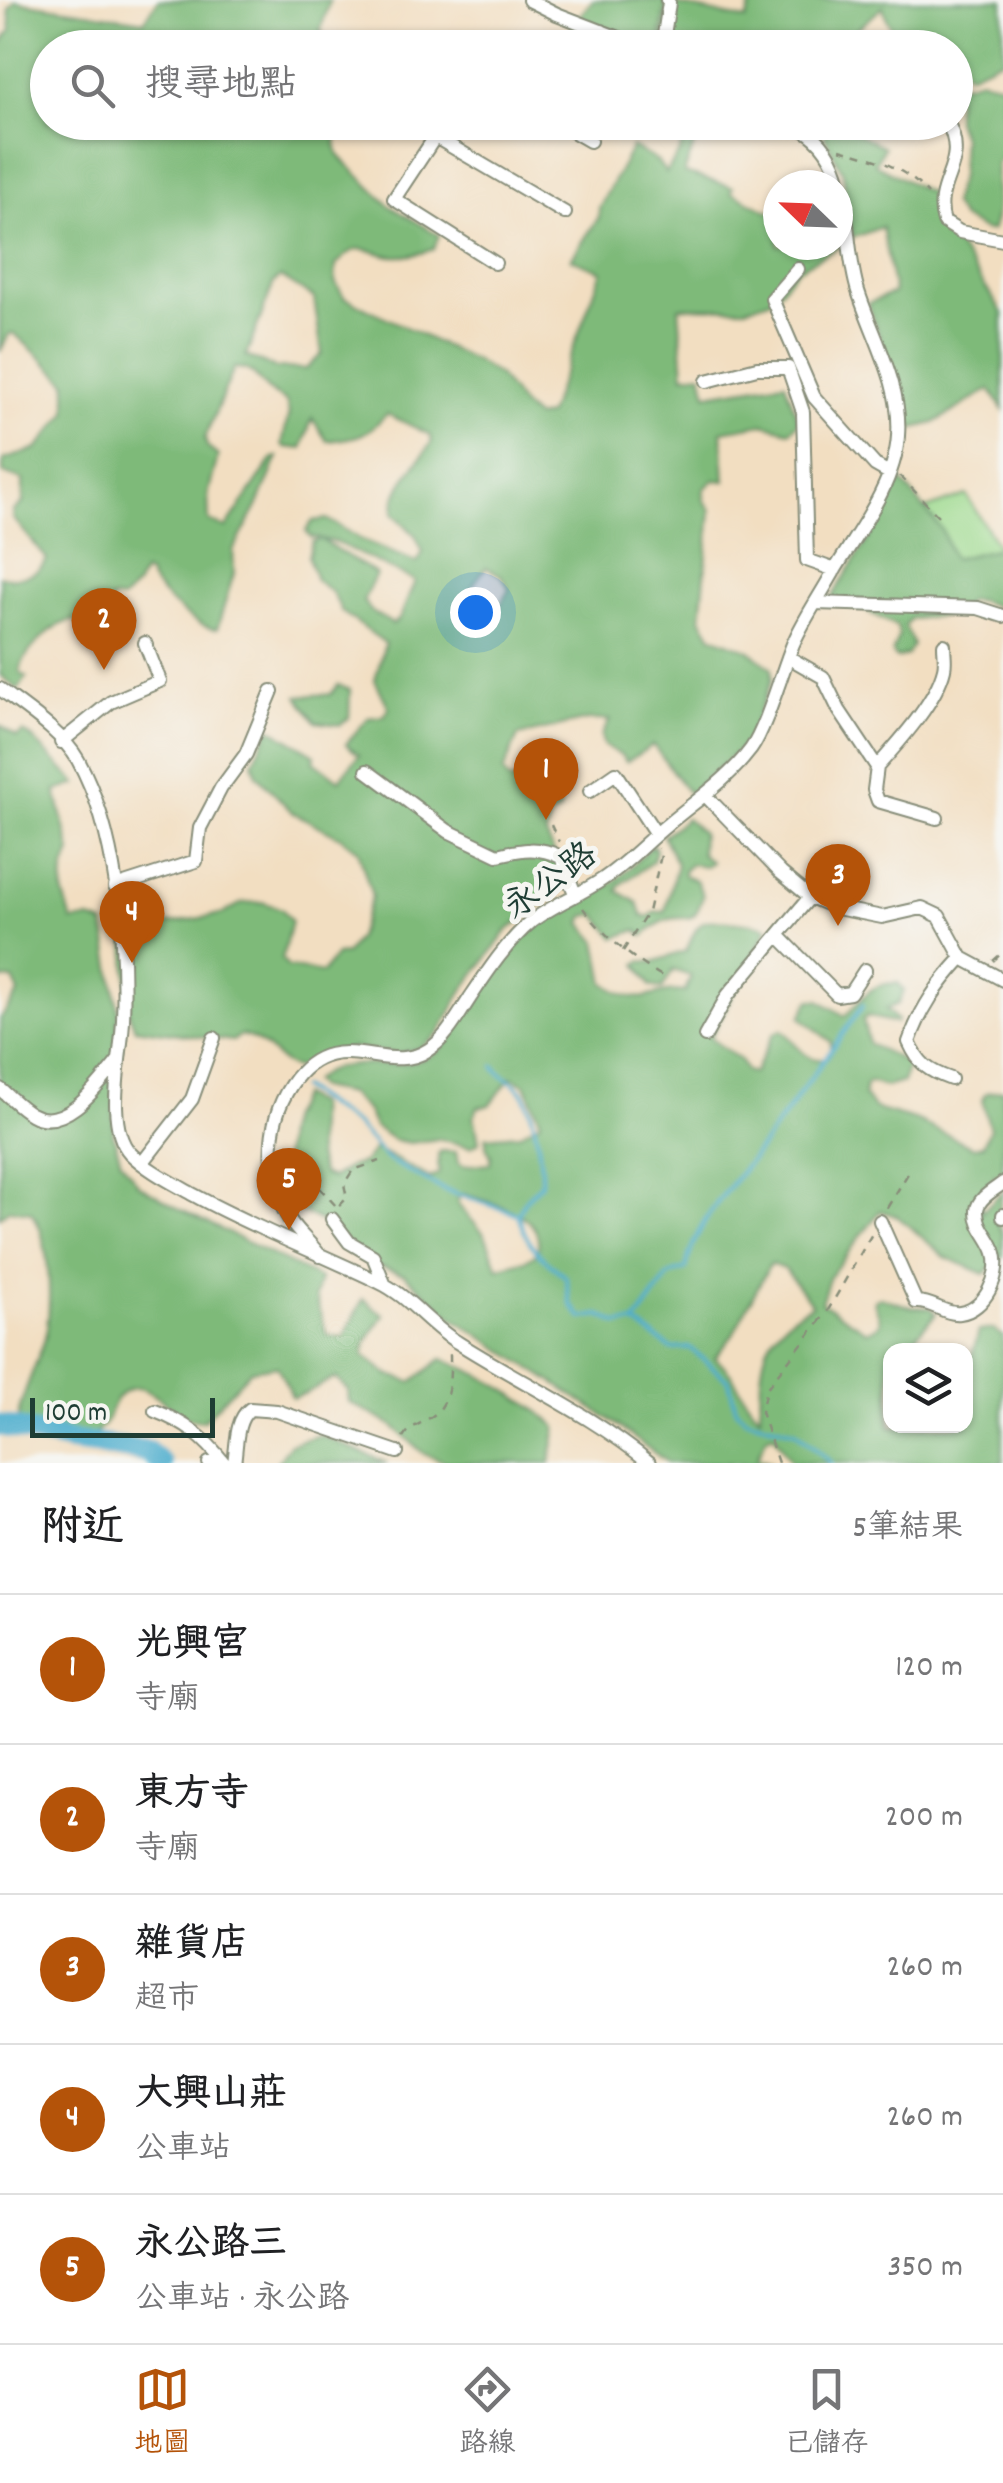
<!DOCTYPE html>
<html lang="zh-TW">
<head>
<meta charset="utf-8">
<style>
  body { margin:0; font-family:Dekko,"LXGW WenKai TC",sans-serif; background:#f2f2f2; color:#202124 }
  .controls { position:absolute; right:30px; bottom:30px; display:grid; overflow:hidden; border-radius:20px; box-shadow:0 2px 8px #0004 }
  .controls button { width:90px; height:90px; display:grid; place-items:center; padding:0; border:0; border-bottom:2px solid #e0e0e0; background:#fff; color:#202124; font:50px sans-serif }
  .compass { position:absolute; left:763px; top:170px; width:90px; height:90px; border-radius:50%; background:#fff; box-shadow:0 2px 8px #0004; rotate:293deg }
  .scale { position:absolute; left:30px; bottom:25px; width:185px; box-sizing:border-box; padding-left:10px; border:5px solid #1f3d34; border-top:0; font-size:28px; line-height:35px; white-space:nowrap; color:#1f3d34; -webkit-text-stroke:8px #f6f6f2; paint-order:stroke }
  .you { position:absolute; left:475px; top:612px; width:35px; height:35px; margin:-25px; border:8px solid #fff; border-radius:50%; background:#1a73e8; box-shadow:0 0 0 15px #1a73e833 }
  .badge { display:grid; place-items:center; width:65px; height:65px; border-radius:50%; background:#b45309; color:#fff; font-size:32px; font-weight:700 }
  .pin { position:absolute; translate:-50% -82px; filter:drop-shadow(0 2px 5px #0008) }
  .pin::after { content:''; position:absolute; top:52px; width:35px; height:30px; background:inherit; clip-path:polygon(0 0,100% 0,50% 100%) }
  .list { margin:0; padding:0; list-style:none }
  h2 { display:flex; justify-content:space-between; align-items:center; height:130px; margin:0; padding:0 40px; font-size:42px }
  h2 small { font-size:32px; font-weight:400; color:#757577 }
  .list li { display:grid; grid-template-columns:65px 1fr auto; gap:30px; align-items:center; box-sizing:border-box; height:150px; padding:0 40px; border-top:2px solid #e0e0e0 }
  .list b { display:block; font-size:38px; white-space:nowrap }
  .list p { margin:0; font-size:32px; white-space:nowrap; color:#757577 }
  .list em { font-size:32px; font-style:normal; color:#757577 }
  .icon { flex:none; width:55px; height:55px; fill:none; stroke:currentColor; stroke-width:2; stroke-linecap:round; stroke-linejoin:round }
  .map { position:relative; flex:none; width:1003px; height:1463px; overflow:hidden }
  .search { position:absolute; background:#fff; box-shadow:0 2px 8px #0004; left:30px; right:30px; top:30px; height:110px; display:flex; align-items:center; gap:25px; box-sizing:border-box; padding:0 35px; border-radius:55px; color:#757577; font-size:38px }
  .sheet { height:880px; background:#fff }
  nav { display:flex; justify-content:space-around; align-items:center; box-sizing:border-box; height:140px; border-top:2px solid #e0e0e0; background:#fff; font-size:28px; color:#757577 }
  nav a { display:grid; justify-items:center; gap:5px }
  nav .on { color:#b45309 }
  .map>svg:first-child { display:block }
</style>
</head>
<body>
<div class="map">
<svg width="1003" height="1463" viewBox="0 0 1003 1463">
  <rect width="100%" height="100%" fill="#f6f6f2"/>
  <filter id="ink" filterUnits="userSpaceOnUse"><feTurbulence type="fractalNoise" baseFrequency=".01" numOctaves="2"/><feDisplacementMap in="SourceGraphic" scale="20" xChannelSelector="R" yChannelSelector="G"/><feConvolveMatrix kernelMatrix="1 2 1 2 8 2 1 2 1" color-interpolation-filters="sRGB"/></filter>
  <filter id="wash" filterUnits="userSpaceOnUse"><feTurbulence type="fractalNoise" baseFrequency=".0048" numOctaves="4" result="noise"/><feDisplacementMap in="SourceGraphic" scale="40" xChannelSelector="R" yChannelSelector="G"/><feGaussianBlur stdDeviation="2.25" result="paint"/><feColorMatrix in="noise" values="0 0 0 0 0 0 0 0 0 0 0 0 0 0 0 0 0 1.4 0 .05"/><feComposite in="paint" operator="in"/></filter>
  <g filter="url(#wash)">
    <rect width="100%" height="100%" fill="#f2dec1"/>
    <path fill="#9eda8e" stroke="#5e8c61" stroke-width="2.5" d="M966,495L999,548L953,559C945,537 937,529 926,509Z"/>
    <path fill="#7eba79" stroke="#4e7c56" stroke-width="2.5" fill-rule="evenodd" d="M158,0H330L320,31L329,39L359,47L48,48V122L341,123L336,142L338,154L347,164L390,206L439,235L434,249C420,254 401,258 386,255C359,248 357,243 336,265L335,282L344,297L477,362L499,376L522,406L536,418L548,415L602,271L571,259L599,217V208L632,147L657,161L666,173L680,152L685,123H702L684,173L733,187L731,192L778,216V245H838V226L840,246L798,269L772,299L746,308L679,307L684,375L702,373L707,394L785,382L799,422L790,431L763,424L722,431L725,481L714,480L704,489V500L711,510L701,618L712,636L749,650L772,668V680L747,743L689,794L653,745L626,762L622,756L604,746L601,736L610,720H587L518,736L503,772L509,780C536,786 540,782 560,804V810L549,818L546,835L565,879L563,889L507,931L463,990L439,1034L420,1048L395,1054L352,1048L295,1068C273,1062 269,1040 240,1035L233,1041L135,1028L129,1014L123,893C150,876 152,908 158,926L222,914L242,903L262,902L282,909L291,921L282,959L288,967L322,973L336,955L346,954L358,937L372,896L358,850L342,838L292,812L257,775L253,762L270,728L315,755L314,761L339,780L359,755L346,744L368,718L384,716L389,708L375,680L385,643L342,612L332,592L316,580L308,557L312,542L320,539L376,574L363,601L372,612L393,624L400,618L415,581L335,542L311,537L306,531L313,521L327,519L360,539L417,563L423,552L415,535L394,514C392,485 419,465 432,441L430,435L387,414C365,437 358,438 327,441L312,418L302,449L285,447L282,444L289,413L286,402C282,398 275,396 271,392C256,381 255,367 234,368L205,438L207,447L218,456L208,495L209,521L226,528L273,458L278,457L257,507L233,551L234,573L217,629C198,629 154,592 148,574L143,572L137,585L122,600L113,599C108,604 104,612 97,616C88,622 77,619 66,622C49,628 21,655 20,673L27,677L18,690L0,675V576C17,580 39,576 47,559L13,518L14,511L23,503V480L3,473V460L37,449L67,412V382L14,333L9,334L0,352V46L11,30L9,9L15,1L144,21ZM281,277L314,298L322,354L306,369L275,368L246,356L274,282ZM486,567L502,576L509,589L495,614L480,616L479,597L470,589Z
      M593,0H666L659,47L583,19L580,15Z
      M753,0H1003V58L969,74L957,65L956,48C919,47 893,47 883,7L836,47L662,48L669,3L746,20Z
      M980,79L1003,84V157L997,162C993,185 1001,206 992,230L985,231L961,218L952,204L960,176L962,137L956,121V86Z
      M840,124L884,147L875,164L935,196L936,216L945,238L959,240L958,247L1003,313V410L990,389L934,423L910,429L868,303L894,293L882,227L852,238L843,173L824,135L831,126Z
      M901,480L942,530L953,559L1003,547V609L978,600L967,601L957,614L910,619L905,625L913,645L907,655L897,658L892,653L899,635L897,626L866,611L858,600H834L832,597L881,519Z
      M338,685L350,690L349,718L340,725L316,722L298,696L331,694Z
      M0,725L17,737L23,732L32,738L77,784L56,791L71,852L64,871L63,892L72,921L90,919L104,924L118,1010L113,1134L121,1161L139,1185L178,1208L320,1279L315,1297L327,1335L344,1337L363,1299L384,1315L366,1342L364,1356L387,1374L412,1382L442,1359C475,1370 532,1403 557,1427L550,1463H448L424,1454L393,1426L349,1402L348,1390L336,1378C320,1383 310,1394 293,1398L277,1366L251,1370L204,1420C171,1426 146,1362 116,1400C111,1406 110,1415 106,1422C100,1430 91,1438 84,1445L35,1437L18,1429C15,1406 37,1365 44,1341C53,1311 51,1237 31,1212L9,1209L0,1217V1019L19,993L13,980L0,979Z
      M686,818L702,833L701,853L711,862L706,866L691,864L684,870V875L696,880L703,896C693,930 686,912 664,921C657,924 649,932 643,936L637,930L615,938L596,914L585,916L582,923L597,941L605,983C645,1013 648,987 685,992L691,976L673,970L662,989L651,986L637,964L641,961L653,962L686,951C690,944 695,926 703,922C711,918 760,923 768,928L710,1038L740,1060L746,1071L754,1073L774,1033L782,1030C799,1043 800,1061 826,1059L831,1052V1042L801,1017L810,1000H819L845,1016C865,997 868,983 898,983L904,991L898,1004L886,1009L897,1020L896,1023L867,1016L863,1020L869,1044L908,1063L903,1082L886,1087L870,1082L866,1084L864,1096L875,1109L915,1120L973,1147L983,1145L990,1129L982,1100L986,1093L1003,1090V1173L995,1175L979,1195L982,1212L1003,1190L997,1221L1003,1234V1256L985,1274L945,1257L897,1216L880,1211L830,1276L821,1302L866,1331C890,1325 876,1315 874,1300L880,1297L911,1307L931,1308L936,1314L915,1337L922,1350H890V1426H966V1364L970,1362L979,1331L993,1329L1003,1336V1463H792L773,1434L766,1438L757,1458L773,1463H668L609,1419L453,1318L404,1274L360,1260L336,1235L320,1221L299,1211L292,1201L283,1167L285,1134L289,1117L301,1096L317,1105C318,1126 313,1158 323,1175L332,1178L351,1166L363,1163L375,1148L430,1178L439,1173L438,1154L441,1151L456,1152L458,1163L464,1166L490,1163L491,1156L486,1146V1137L519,1134L541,1121L525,1084L511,1077L490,1105L478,1107L474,1116L479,1142L471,1147L439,1139L410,1143L394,1140L374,1127L367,1111L349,1094L319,1088L312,1082C347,1048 397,1078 435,1053C455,1040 462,1016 476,998C492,975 509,952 529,933C552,910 581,903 608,886C625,875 638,858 653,845L656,850L653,861L620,885L618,891L638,903L642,915L648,917L656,912H665L677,864L663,836ZM463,1194C490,1203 548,1212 537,1253L526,1260L498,1268L485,1235L459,1206L457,1200ZM770,1264L785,1269L812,1305C758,1331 761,1364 760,1416C740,1398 738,1375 715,1358L732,1336Z
      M320,1435L387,1463H277L290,1444Z"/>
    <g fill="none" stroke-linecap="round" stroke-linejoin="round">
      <path stroke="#4eadcd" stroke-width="4" d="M494,1066C501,1076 511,1080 519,1088C535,1106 542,1162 541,1184L525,1200L518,1214C527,1248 540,1255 566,1277L570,1303L582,1318L600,1315L618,1324L635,1323L672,1349L690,1348L729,1381L736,1409L746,1419L795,1431L832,1463
        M301,1088L357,1126L388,1160L444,1190L518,1214
        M635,1323L669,1275L686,1269C694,1222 735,1182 763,1144C797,1098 830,1052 863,1005"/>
      <path stroke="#4eadcd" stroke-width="22" d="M0,1425L70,1441L147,1451L161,1463"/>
    </g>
  </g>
  <g filter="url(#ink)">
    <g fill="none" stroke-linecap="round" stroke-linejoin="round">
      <defs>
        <path id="minor" d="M529,0L557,14L645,48
          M595,48L602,31
          M662,48L669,3L667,0
          M410,122L565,213
          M947,122C971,165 931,182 944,222L960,232L1003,240
          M559,123L590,141
          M435,137L394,199L495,263
          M798,269L772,299L814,397L875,465L889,473
          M707,381L757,368H788L803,412L807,560L835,570
          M816,603L978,608L1003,616
          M788,657L823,677L839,710L877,767C899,742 936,702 944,669C946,662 944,653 944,645
          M0,689C26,709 62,732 78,760C117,831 126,940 123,1020C122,1054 104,1125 130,1153C147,1170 173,1183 194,1195C254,1228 317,1252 379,1282C409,1296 429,1325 457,1342C521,1383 591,1414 650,1463
          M61,742L111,702L160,681L145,643
          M877,767L874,790L878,801L937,818
          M367,771L448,831L498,855C523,849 538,846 561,857L575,894
          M590,791L616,773L656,834
          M706,796L781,873L810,897L837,908L882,917L922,908L939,916L962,958
          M115,887L196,861L200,828L221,788L246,754L272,691
          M778,935L837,995L850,993L865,970
          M705,1036L728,995L810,897
          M951,1079C928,1071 919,1064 909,1042C921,1008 938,984 962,958L1003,980
          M0,1089C10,1097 20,1108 31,1114C65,1134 100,1083 118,1061
          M143,1162L192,1099L214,1038
          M1003,1215V1217
          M332,1219L349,1242L373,1256L384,1283
          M880,1221L916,1302C932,1301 945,1315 960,1313C985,1310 1001,1275 995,1253C991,1238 976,1227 977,1210C978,1198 994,1190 1003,1183
          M320,1256C311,1243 299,1234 291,1222C265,1183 265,1124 291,1085C334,1021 386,1078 428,1050C447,1038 458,1016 470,998C488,971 507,942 532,921C554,904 580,895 603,879C626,864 646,842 667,825C695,801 728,780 751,749C766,728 782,671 793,644C803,621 818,599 830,578C855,535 895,486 898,436C902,385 873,338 858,291C839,232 859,144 786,122
          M155,1411C186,1423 204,1437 224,1463
          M209,1463H212
          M234,1463C237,1446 235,1420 250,1409L277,1411L397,1452"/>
      </defs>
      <use href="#minor" stroke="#888e7a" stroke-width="16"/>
      <path stroke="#888e7a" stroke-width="2.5" stroke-dasharray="8 8" stroke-linecap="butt" d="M840,149C875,159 904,166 928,194
        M900,476L938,516
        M551,825L559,842
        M583,908C605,937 631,958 662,976
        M623,951L648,912L661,855L658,848
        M993,961L1003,952
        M314,1172L319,1187L336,1206
        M339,1206L347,1198L344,1184L353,1170L380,1161
        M887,1208L912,1167
        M403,1438C412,1424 423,1424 435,1414C452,1400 450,1372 450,1352
        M778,1463L761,1412L766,1389L827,1312L873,1232"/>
      <use href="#minor" stroke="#fff" stroke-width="12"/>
    </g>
  </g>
  <g text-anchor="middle" stroke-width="10" stroke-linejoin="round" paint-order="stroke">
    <g font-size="35" fill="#1f3d34" stroke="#f6f6f2">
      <text transform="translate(549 879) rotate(-36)" y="12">永公路</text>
    </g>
  </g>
</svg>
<div class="controls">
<button><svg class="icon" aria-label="layers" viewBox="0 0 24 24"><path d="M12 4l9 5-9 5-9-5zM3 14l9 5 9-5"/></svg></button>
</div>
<svg class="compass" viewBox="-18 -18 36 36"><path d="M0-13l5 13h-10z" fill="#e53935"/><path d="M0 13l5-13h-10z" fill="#757577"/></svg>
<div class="scale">100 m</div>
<div class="you"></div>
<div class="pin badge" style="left:546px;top:820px">1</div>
<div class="pin badge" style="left:104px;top:670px">2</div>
<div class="pin badge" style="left:838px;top:926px">3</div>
<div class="pin badge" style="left:132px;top:963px">4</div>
<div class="pin badge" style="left:289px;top:1230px">5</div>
<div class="search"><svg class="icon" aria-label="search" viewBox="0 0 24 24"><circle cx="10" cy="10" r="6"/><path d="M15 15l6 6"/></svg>搜尋地點</div>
</div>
<section class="sheet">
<h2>附近<small>5筆結果</small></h2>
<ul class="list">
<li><span class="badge">1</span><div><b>光興宮</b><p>寺廟</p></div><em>120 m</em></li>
<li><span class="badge">2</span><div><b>東方寺</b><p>寺廟</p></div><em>200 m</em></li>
<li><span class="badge">3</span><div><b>雜貨店</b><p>超市</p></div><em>260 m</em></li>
<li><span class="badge">4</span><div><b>大興山莊</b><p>公車站</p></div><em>260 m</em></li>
<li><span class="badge">5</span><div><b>永公路三</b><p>公車站 · 永公路</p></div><em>350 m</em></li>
</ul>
</section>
<nav>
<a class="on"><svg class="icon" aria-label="map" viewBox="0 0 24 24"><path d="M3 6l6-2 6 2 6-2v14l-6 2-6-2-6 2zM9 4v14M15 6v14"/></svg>地圖</a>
<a><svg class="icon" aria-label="directions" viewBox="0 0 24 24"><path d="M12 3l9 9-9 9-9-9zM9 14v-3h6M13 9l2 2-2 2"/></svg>路線</a>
<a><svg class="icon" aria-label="saved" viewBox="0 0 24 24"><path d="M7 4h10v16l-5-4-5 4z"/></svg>已儲存</a>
</nav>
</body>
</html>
